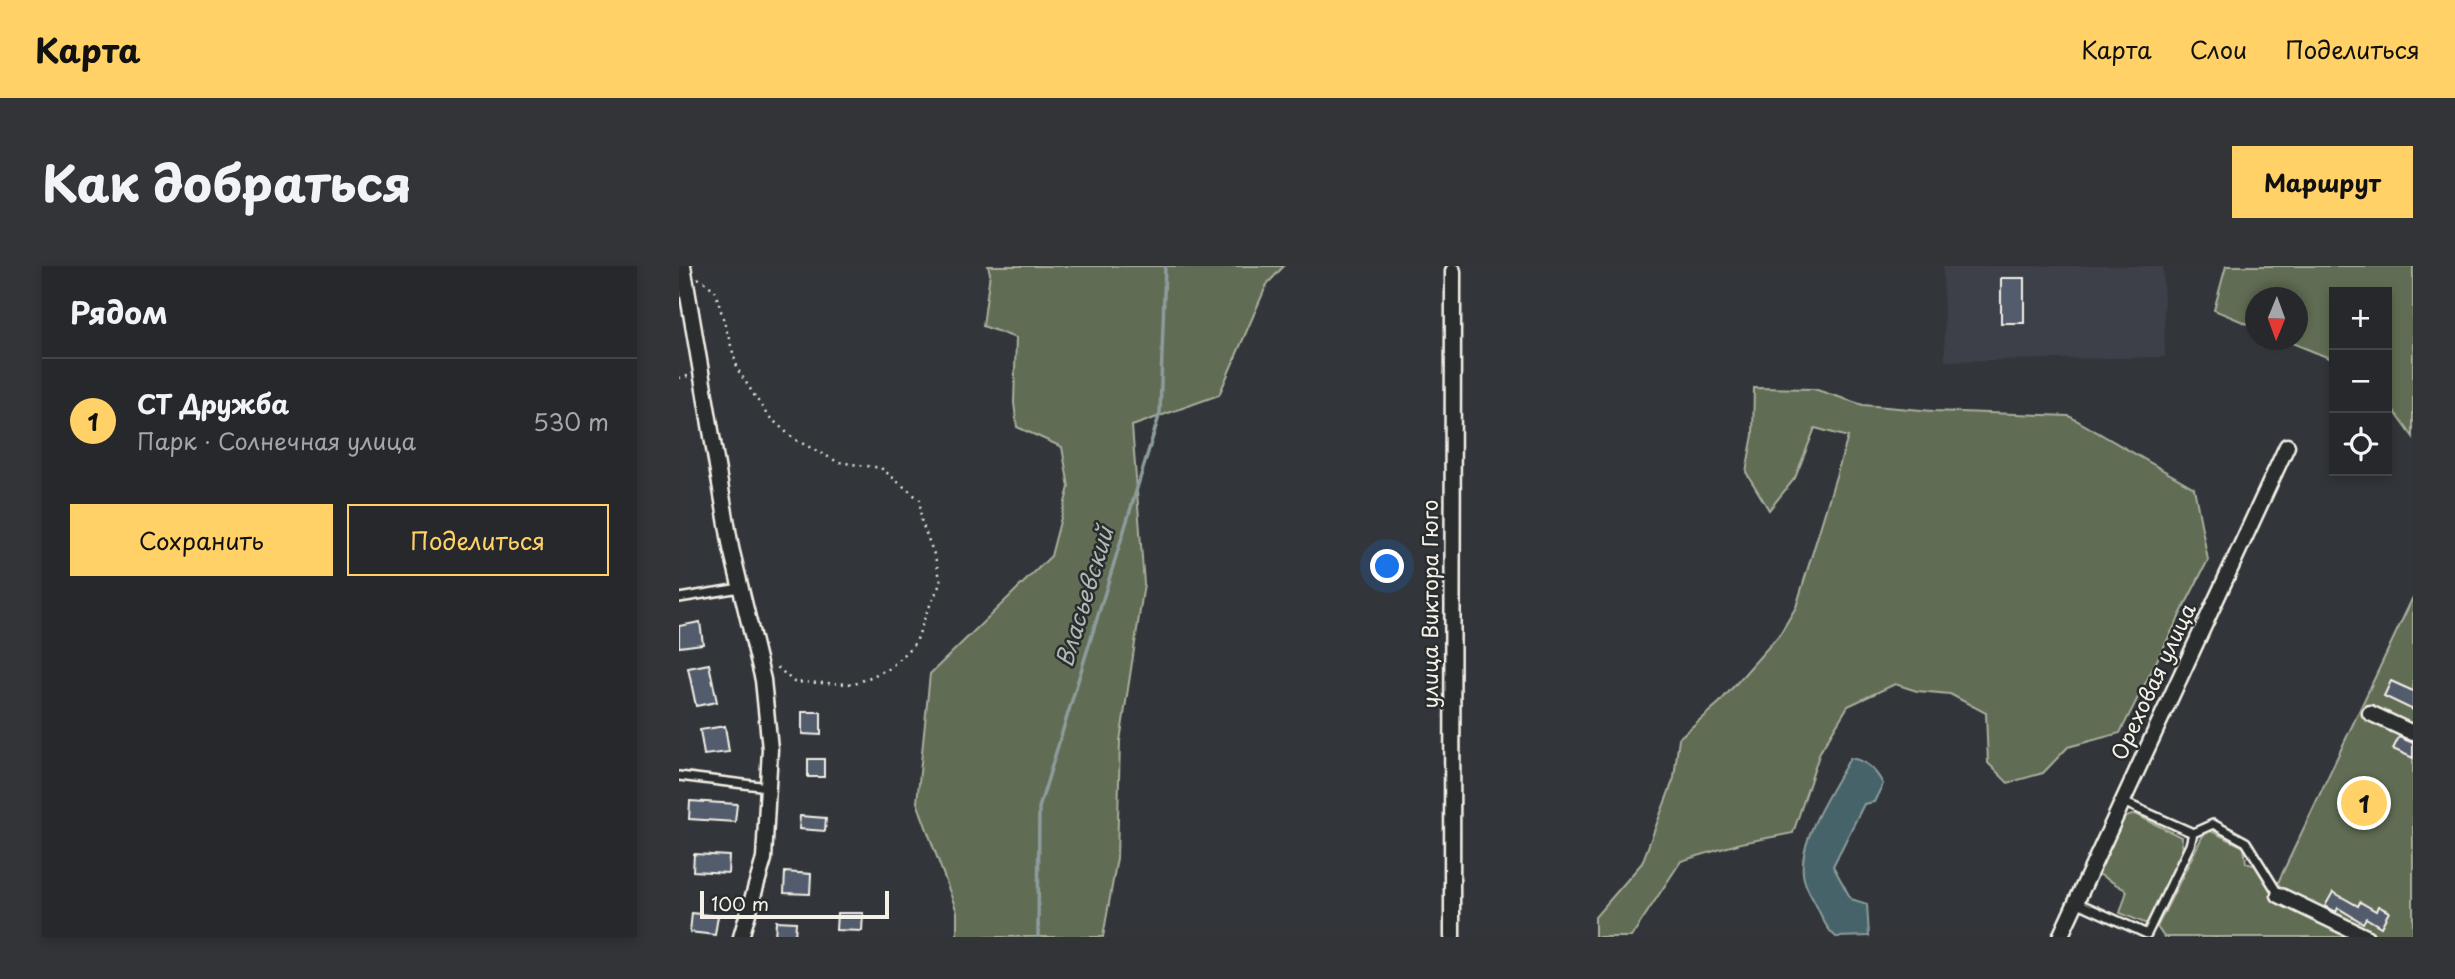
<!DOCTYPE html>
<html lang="ru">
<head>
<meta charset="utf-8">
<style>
  body { margin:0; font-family:"Playpen Sans",sans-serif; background:#323438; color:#f1f3f6 }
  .controls { position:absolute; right:21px; top:21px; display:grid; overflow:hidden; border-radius:0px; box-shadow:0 4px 10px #0003 }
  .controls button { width:63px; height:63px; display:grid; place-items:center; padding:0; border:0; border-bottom:2px solid #424448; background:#26282c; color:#f1f3f6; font:35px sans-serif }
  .compass { position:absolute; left:1566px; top:21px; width:63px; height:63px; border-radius:50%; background:#26282c; box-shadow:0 4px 10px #0003; rotate:181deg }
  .scale { position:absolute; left:21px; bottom:18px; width:189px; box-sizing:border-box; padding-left:7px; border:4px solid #f4f1e8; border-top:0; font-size:19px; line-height:24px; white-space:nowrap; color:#f4f1e8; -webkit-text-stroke:5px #2a2d2e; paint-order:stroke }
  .you { position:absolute; left:709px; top:301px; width:24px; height:24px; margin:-18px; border:5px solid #fff; border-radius:50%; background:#1a73e8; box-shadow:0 0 0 10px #1a73e833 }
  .badge { display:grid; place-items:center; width:46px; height:46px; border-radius:50%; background:#ffd166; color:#111; font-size:23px; font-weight:700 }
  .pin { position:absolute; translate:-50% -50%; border:4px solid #fff; box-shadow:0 2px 7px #0006 }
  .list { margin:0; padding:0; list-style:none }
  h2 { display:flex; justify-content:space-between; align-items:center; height:91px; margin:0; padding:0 28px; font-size:30px }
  h2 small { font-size:23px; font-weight:400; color:#a4a6a9 }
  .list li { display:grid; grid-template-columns:46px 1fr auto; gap:21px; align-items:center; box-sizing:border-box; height:126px; padding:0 28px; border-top:2px solid #424448 }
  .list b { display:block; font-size:26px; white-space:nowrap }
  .list p { margin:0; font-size:23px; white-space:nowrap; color:#a4a6a9 }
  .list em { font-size:23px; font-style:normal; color:#a4a6a9 }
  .actions { display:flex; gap:14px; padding:21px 28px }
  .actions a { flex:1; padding:16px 0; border:2px solid #ffd166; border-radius:0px; text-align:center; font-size:24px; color:#ffd166 }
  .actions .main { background:#ffd166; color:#111 }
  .icon { flex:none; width:38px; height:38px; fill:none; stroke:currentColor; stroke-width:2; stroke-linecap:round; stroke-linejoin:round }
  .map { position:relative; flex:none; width:1734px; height:671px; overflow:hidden; border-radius:0px }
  header { display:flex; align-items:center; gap:42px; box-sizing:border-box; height:98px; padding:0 35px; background:#ffd166; color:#111 }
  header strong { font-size:33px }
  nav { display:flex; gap:38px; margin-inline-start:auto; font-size:24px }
  .intro { display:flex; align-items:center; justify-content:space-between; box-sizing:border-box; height:168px; padding:0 42px }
  h1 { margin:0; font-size:49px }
  .button { padding:18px 32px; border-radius:0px; background:#ffd166; color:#111; font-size:24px; font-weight:700 }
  main { display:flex; gap:42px; padding:0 42px }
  aside { flex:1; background:#26282c; border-radius:0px; box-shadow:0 4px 10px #0003 }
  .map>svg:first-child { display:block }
</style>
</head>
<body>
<header>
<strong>Карта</strong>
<nav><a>Карта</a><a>Слои</a><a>Поделиться</a></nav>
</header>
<div class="intro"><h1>Как добраться</h1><a class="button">Маршрут</a></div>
<main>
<aside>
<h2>Рядом<small></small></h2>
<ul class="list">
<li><span class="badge">1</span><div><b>СТ Дружба</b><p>Парк · Солнечная улица</p></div><em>530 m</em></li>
</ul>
<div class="actions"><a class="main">Сохранить</a><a>Поделиться</a></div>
</aside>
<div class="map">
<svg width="1734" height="671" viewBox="0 0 1734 671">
  <rect width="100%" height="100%" fill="#32363b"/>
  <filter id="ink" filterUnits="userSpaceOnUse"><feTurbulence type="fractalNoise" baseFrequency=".0143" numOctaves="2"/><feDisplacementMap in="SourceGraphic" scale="14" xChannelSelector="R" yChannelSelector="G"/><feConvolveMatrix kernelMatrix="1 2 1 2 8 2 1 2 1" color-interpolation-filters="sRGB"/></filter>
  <g filter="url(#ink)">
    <path fill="#3c414a" d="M1264,0H1484L1486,91L1266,95Z"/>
    <path fill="#606c53" stroke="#aaae9e" stroke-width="2" d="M309,0H605L588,18L540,129L453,160L465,318L441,475L438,592L424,671H278V646L238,536L251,408L372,290L390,221L383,181L338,161L335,137L337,72L304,60L311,7Z
      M1547,0H1734V171L1708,135V26H1655V94L1606,74H1618V32H1576V61L1535,44Z
      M1075,122L1135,123L1184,139L1254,145L1390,150L1515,222L1529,294L1441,467L1389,481L1364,507L1329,517L1309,497L1307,447L1271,428L1238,425L1216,418L1169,440L1141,486L1114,567L1062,577L1002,595L952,671H916V651L963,597L995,512L1000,472L1040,437L1101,368L1117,341L1169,171L1136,162L1116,212L1090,244L1067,206L1074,169Z
      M1734,331V671H1485L1478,661L1524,569L1532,565L1565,581L1567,597L1578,600L1595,625Z
      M1456,548L1502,571L1504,584L1468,658L1441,647L1448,625L1418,607L1444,552Z"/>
    <path fill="#47646a" stroke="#8c9c9c" stroke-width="2" d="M1171,492C1187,494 1197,504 1204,518L1195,536L1185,538L1154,600L1172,633L1188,638L1190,670L1157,671C1147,663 1143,651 1137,639C1132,630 1125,619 1124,608C1120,572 1154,523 1171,492Z"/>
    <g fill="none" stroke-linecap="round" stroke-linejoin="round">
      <path stroke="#8c9c9c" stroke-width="3.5" d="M359,671L360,542L481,147L486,0"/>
    </g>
    <path fill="#525c6d" stroke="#f4f1e8" stroke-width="2" d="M1322,12H1345V57H1322Z
      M21,356L24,378L0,381V360Z
      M30,398L38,436L17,440L9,402Z
      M1712,415L1734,425V444L1705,430Z
      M123,446H142V469L123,468Z
      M46,460L50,486L25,489L21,464Z
      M1720,471L1734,477V492L1714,483Z
      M129,493H145V511H129Z
      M11,535L58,538L56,556L10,553Z
      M121,550L147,552L146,565L120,563Z
      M15,588L50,590L49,607L14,605Z
      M106,606L132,608L131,628L105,627Z
      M1654,626L1679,640L1681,636L1697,645L1699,640L1710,646L1702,661L1687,652L1684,657L1659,642L1657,646L1646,640Z
      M13,647L39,650L36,669L11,666Z
      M158,647H184L183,665L157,664Z
      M97,655L117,656L116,671H96Z"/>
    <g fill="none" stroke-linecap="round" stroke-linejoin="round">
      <defs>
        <path id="service" d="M0,332L61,322
          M0,510L89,521
          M1444,536L1514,567L1534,558L1567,576L1600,629
          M1397,636L1468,668L1511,579L1514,567"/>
        <path id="minor" d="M4,0L52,282L84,414L91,483L85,593L62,671
          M1691,447L1734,467
          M1600,629L1687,671
          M773,671L774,5
          M1381,671L1608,180"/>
      </defs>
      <use href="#service" stroke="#f4f1e8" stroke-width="12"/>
      <use href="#minor" stroke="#f4f1e8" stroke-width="19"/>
      <path stroke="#f4f1e8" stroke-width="2.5" stroke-dasharray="2 5" stroke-linecap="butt" d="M19,12L36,24L59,104L88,149L115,173L159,196L202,202L241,234L242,254L256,291L262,316L247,348L237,376L211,402L176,418L115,416L96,399
        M0,112L9,110"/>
      <use href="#service" stroke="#2a2d2e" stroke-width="7"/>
      <use href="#minor" stroke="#2a2d2e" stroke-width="14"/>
    </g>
  </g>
  <g text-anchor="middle" stroke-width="5" stroke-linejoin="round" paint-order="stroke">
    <g font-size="21" fill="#f4f1e8" stroke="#2a2d2e">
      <text transform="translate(752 338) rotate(-90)" y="7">улица Виктора Гюго</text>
      <text transform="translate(1475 416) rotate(-65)" y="7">Ореховая улица</text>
    </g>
    <g font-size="23" font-style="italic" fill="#afb9b6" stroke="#2a2d2e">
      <text transform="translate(406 331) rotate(-73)" y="8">Власьевский</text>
    </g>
  </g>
</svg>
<div class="controls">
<button>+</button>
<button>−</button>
<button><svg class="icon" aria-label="locate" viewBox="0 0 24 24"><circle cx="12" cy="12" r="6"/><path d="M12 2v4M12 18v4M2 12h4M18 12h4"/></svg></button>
</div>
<svg class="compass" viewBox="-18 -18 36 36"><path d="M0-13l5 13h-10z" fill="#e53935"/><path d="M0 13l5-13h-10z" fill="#a4a6a9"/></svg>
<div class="scale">100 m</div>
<div class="you"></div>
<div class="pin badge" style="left:1685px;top:537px">1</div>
</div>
</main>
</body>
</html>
